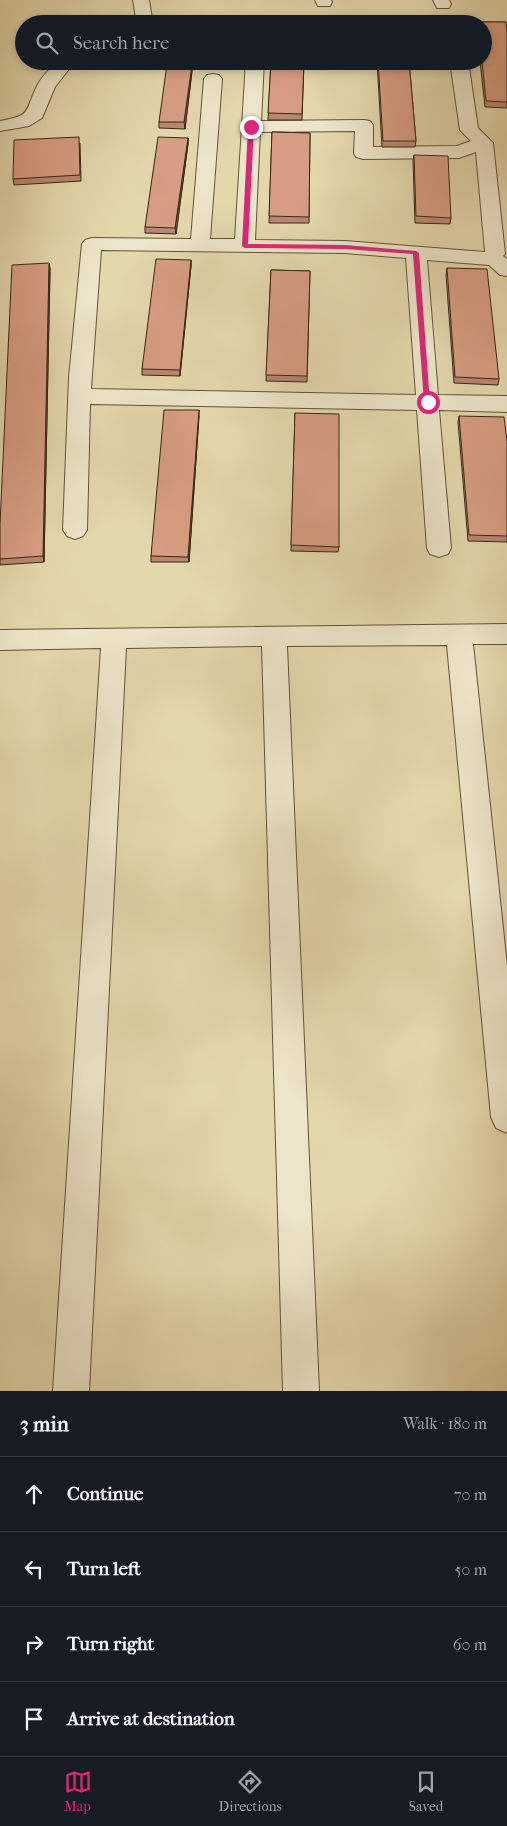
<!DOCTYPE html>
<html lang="en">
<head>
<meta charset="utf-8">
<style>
  body { margin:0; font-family:"IM FELL French Canon",serif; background:#242831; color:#f1f3f6 }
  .stop { position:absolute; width:15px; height:15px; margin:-11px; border:4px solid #db2777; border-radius:50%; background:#fff }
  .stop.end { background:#db2777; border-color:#fff; box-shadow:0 1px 5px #0008 }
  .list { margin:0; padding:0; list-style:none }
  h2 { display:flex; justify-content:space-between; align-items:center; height:65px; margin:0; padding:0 20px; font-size:21px }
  h2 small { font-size:16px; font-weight:400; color:#9ea1a6 }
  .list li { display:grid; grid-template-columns:32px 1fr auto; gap:15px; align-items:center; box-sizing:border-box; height:75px; padding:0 20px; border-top:1px solid #363941 }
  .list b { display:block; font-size:19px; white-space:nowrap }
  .list em { font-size:16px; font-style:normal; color:#9ea1a6 }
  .icon { flex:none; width:28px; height:28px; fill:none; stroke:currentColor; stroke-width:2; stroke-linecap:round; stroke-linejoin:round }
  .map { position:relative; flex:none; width:507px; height:1391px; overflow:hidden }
  .search { position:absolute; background:#171b24; box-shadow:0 2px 8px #0003; left:15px; right:15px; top:15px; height:55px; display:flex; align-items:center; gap:12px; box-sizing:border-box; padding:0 18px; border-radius:28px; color:#9ea1a6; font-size:19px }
  .sheet { height:365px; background:#171b24 }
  nav { display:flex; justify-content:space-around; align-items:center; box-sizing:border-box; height:70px; border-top:1px solid #363941; background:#171b24; font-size:14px; color:#9ea1a6 }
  nav a { display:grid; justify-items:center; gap:2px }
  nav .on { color:#db2777 }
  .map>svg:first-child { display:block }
</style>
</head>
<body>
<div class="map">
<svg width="507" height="1391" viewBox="0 0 507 1391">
  <rect width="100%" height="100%" fill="#e3d7ac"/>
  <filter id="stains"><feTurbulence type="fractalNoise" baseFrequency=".004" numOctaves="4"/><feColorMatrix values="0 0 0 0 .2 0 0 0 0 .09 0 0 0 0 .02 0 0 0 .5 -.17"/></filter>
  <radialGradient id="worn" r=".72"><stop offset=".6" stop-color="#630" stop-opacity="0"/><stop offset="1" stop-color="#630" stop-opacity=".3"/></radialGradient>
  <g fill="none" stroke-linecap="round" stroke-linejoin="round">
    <defs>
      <path id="minor" d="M133,0H149L153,24H137Z
        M315,0H331L332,2L330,6H318Z
        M433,0H449L451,4L449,8H437Z
        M57,61H93L90,65L69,69L55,87L42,118L29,126L0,131V121C33,115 24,112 37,86C41,77 50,69 57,61Z
        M246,61H264L261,121L364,120L370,121L373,125V147L457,146L471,141L460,130L450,61H468L478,128L493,143L505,254L503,256L507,259V276L500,275L489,265L427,260L438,395L507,396V412L439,410L451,548L448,554L439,557L430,554L427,548L417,410L90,404L87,530L83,536L75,539L67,536L63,530L69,377L82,244L85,240L92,238L191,239L204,79L207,75L213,74L219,75L222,79L210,239H235ZM355,131L354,153L356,157L363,159L459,158L476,152L485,252L345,241L255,240L260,132ZM101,250L345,253L406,258L416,395L91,389Z
        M507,624V644H473L507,966V1133L496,1128L491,1117L447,645L287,646L319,1391H283L262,646L126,648L89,1391H53L101,648L0,650V630Z"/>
    </defs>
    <use href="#minor" stroke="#63533b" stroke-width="2"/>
    <use href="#minor" fill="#ede5c9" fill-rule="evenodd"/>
  </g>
  <path fill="#b98770" stroke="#382715" d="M477,22H506L507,32V108L485,107L480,61H483V24H477Z
    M271,61H304L302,120H268Z
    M377,61H409L416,141L415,147H382Z
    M192,65V71L185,129L159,128V122Z
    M272,132L310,133L309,223H269Z
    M188,138V144L176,234L145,233V227Z
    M80,143L81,181L14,185L13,179Z
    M414,155L451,218L450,224L415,223L413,161Z
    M191,260V266L180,376L142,375V369Z
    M49,263L50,269L44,562L0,565V524Z
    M447,268L499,379L498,385L454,383L446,275Z
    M271,270L310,271L307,382L266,381Z
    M295,413L339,547L338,552L291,551Z
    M199,416L189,562H151V556Z
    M459,416L507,441V542L468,541L458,422Z"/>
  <path fill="#966e5b" stroke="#382715" d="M192,65V71L185,129L184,122Z
    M188,138V144L176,234L175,228Z
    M191,260V266L180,376V370Z
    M49,263L50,269L44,562L43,556Z
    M199,410V416L189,562L188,557Z"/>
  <path fill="#d79d82" stroke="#382715" d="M477,22H506L507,32V102L486,101L482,61H483V24H477Z
    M271,61H304L302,114L268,113Z
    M378,61H409L416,141H383Z
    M167,64L192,65L184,122H159Z
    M272,132L310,133L309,217L269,216Z
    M79,137L80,175L13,179L14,140Z
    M158,137L188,138L175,228L145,227Z
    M414,155L448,156L451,218L416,216Z
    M156,259L191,260L180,370L142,369Z
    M49,263L43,556L0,559V524L12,265Z
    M447,268L487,269L499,379L455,377Z
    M271,270L310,271L307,376L266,375Z
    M164,410H199L188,557L151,556Z
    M295,413L339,414V547L291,545Z
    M459,416L504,417L507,441V536L469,535Z"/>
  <path fill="#db2777" d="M251,125L254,127L248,244L345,245L416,251L419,253L430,404L424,402L413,254L345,249L245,248L242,246L248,127Z"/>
  <rect width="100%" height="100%" filter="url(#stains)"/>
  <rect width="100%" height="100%" fill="url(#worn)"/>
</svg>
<div class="stop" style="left:428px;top:402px"></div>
<div class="stop end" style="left:251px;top:127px"></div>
<div class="search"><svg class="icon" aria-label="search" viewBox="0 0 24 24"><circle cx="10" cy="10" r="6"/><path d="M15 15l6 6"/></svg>Search here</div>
</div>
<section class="sheet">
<h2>3 min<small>Walk · 180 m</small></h2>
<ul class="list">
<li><svg class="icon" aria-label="ahead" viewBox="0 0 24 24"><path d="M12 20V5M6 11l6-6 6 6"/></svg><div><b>Continue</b></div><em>70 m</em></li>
<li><svg class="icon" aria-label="left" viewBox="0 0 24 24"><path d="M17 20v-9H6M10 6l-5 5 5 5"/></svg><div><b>Turn left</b></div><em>50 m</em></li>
<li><svg class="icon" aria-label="right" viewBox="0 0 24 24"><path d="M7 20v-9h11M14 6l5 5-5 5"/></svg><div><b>Turn right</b></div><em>60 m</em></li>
<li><svg class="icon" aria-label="arrive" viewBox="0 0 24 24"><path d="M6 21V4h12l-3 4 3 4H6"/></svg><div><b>Arrive at destination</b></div></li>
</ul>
</section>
<nav>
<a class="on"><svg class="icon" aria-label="map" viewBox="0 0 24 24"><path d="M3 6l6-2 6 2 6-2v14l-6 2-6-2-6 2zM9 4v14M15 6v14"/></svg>Map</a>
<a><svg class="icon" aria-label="directions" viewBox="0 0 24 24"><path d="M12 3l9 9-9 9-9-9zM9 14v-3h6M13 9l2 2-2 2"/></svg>Directions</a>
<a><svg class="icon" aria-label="saved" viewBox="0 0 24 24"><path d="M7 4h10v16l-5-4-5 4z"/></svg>Saved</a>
</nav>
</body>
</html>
